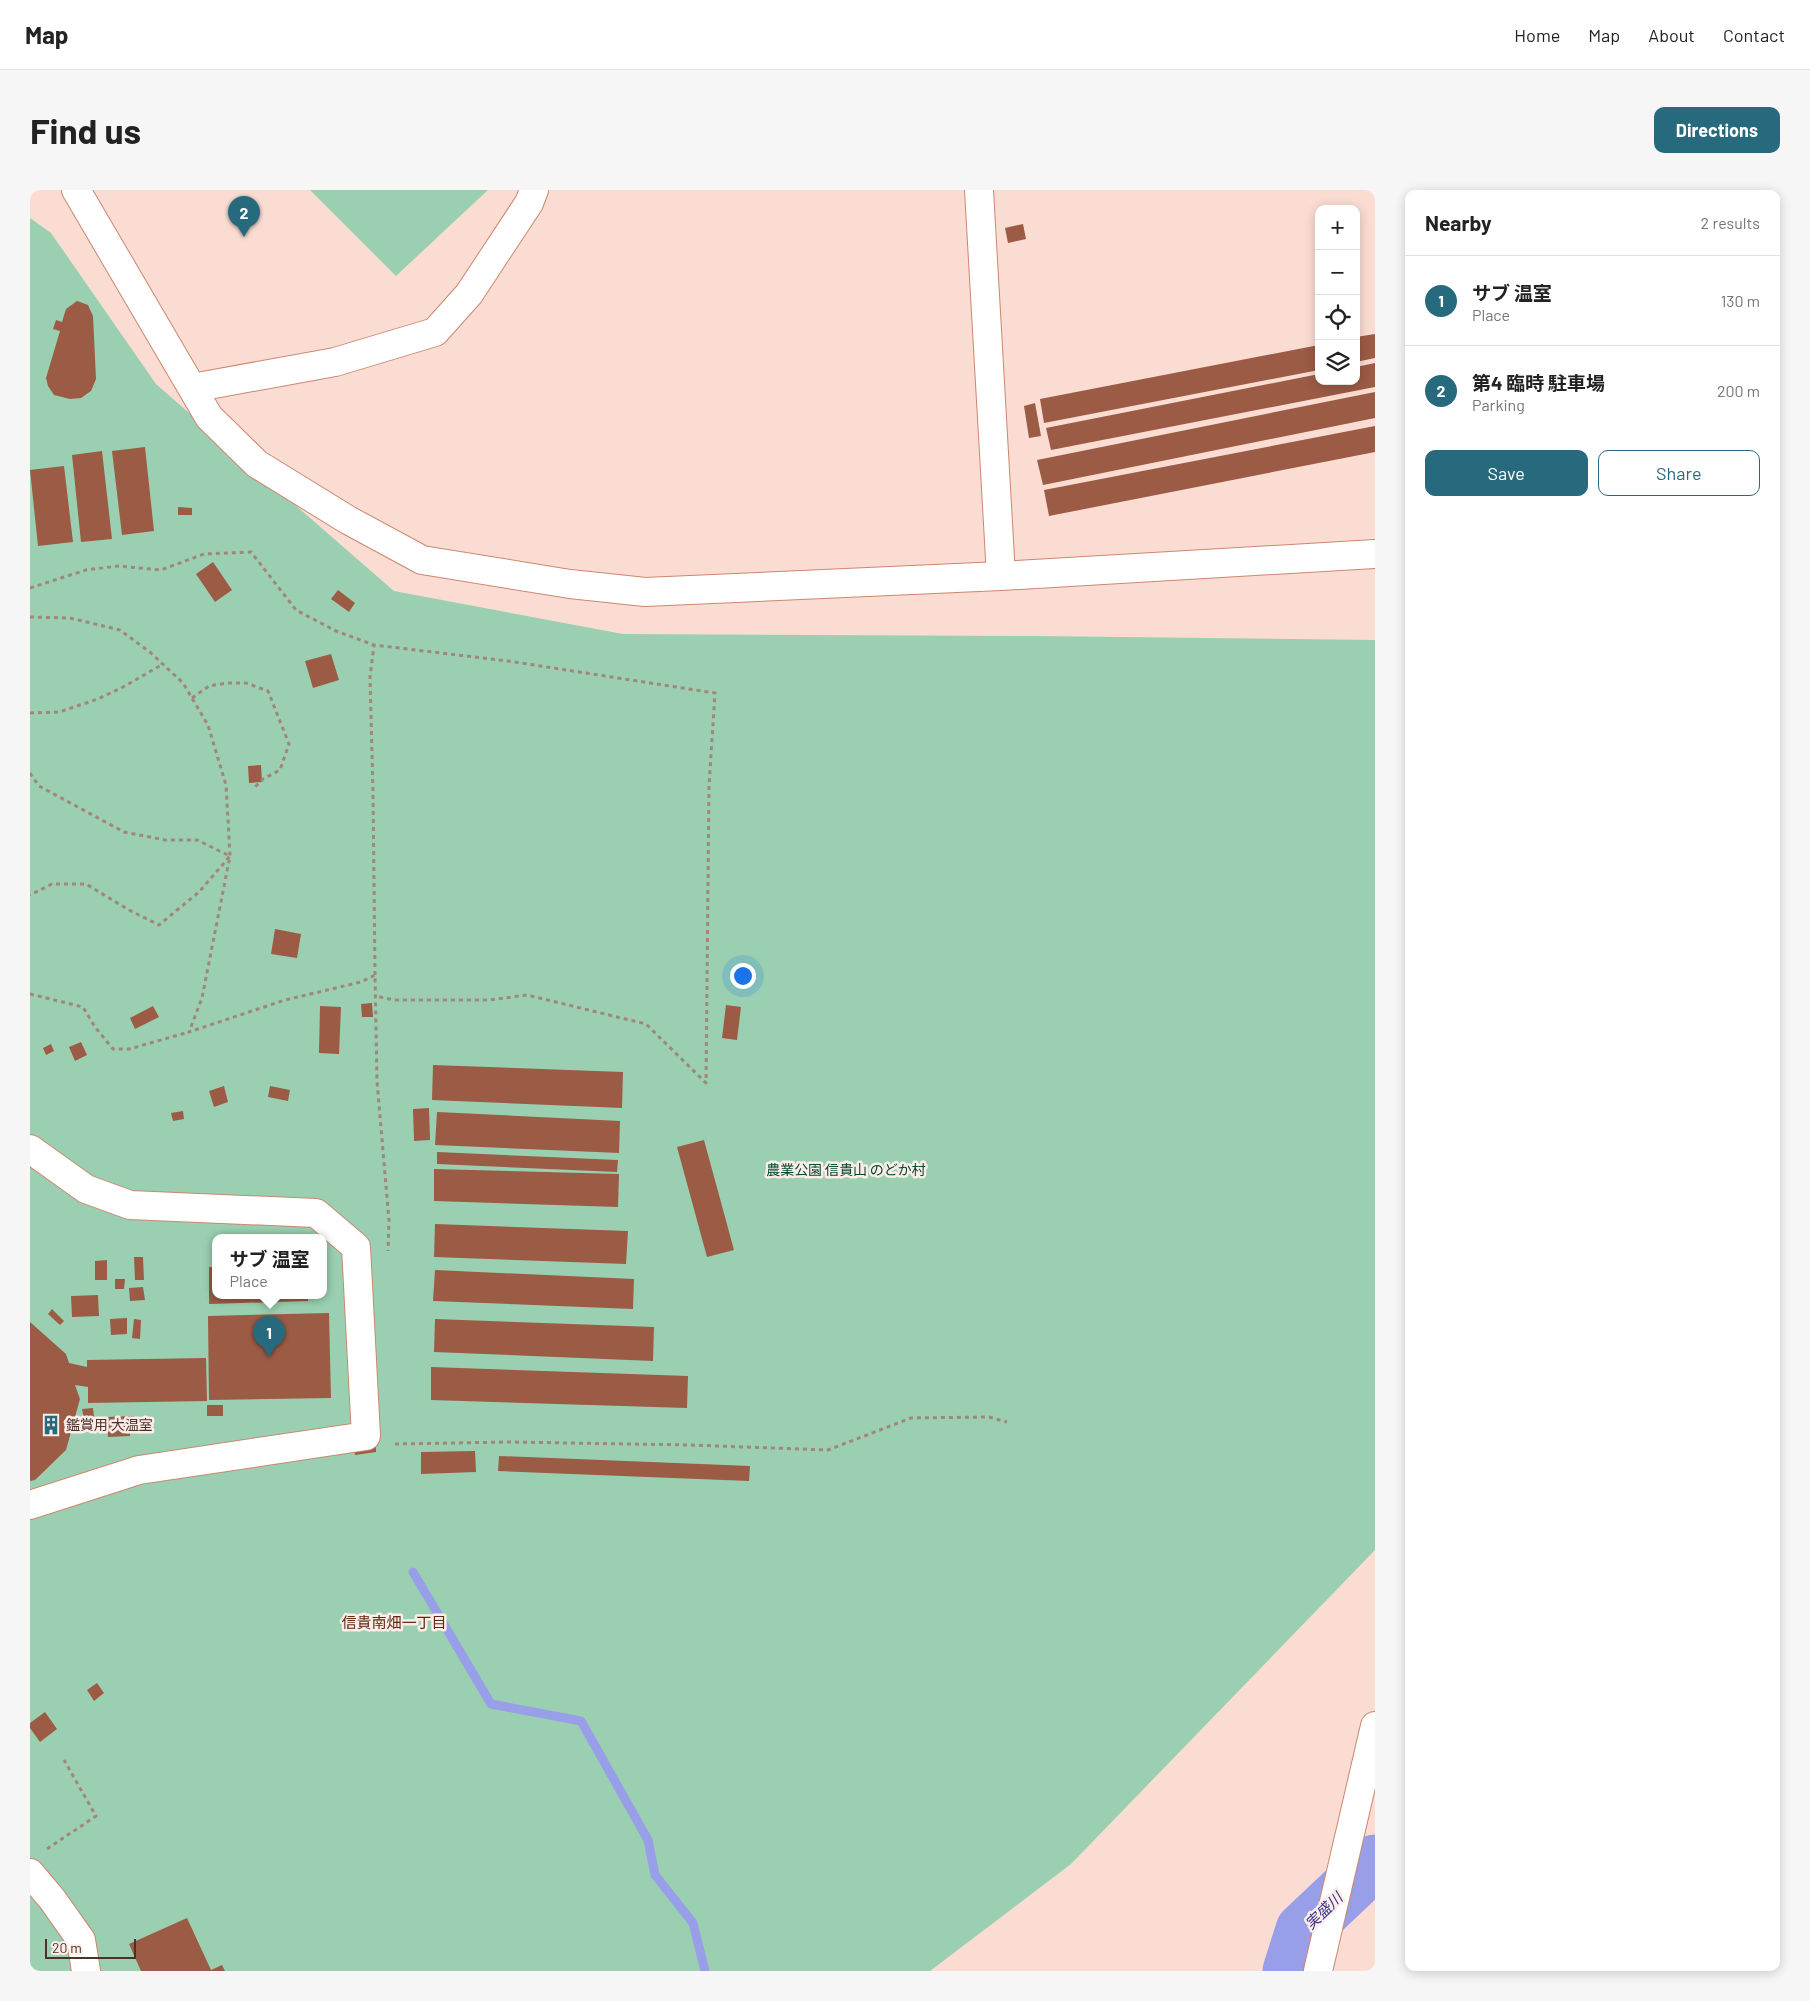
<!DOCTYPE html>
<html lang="en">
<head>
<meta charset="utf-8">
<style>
  body { margin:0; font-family:Barlow,"Noto Sans JP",sans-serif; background:#f6f6f6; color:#222 }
  .controls { position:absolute; right:15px; top:15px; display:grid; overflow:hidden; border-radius:10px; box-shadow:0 2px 12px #0003 }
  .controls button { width:45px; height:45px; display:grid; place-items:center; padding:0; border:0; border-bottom:1px solid #e0e0e0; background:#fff; color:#222; font:25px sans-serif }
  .scale { position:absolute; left:15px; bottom:12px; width:91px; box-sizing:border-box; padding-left:5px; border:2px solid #4d3026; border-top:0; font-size:14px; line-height:18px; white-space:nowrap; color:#4d3026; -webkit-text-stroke:4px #fcede8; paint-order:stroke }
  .you { position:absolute; left:712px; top:785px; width:18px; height:18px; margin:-12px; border:4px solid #fff; border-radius:50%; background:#1a73e8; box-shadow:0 0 0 8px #1a73e833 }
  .badge { display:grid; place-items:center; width:32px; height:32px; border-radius:50%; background:#286a7d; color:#fff; font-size:16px; font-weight:700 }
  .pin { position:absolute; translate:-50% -41px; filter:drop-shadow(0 1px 2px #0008) }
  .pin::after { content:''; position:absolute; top:26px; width:18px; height:15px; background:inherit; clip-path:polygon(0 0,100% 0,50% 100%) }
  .popup { position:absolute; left:182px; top:1044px; width:115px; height:65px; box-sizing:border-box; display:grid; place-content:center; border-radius:10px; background:#fff; filter:drop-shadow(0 1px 4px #0005); font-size:16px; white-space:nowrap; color:#767676 }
  .popup b { font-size:19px; color:#222 }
  .popup::after { content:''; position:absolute; left:50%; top:100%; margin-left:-10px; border:10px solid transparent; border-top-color:#fff }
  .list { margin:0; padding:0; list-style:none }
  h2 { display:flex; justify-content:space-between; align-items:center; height:65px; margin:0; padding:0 20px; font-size:21px }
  h2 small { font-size:16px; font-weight:400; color:#767676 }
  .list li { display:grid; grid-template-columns:32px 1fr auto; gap:15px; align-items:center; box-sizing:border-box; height:90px; padding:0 20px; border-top:1px solid #e0e0e0 }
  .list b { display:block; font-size:19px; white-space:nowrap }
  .list p { margin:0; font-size:16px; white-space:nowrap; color:#767676 }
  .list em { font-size:16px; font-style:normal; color:#767676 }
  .actions { display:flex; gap:10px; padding:15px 20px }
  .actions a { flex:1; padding:11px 0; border:1px solid #286a7d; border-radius:10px; text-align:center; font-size:18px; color:#286a7d }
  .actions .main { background:#286a7d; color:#fff }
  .icon { flex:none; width:28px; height:28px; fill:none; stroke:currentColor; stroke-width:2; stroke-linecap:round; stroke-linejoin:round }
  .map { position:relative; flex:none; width:1345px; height:1781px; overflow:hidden; border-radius:10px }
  header { display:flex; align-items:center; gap:30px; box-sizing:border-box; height:70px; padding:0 25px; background:#fff; border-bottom:1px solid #e0e0e0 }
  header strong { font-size:24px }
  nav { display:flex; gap:28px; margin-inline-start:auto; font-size:18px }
  .intro { display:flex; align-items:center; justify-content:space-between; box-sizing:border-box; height:120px; padding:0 30px }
  h1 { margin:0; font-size:35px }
  .button { padding:12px 22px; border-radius:10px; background:#286a7d; color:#fff; font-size:18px; font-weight:700 }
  main { display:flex; gap:30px; padding:0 30px }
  aside { flex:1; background:#fff; border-radius:10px; box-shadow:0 2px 12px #0003 }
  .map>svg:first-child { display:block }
</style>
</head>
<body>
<header>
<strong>Map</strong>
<nav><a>Home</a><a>Map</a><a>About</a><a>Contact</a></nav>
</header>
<div class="intro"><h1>Find us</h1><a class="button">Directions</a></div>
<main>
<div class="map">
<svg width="1345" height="1781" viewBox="0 0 1345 1781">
  <rect width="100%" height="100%" fill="#fadcd2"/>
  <path fill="#9ad0b1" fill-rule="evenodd" d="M280,0H458L366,86Z
    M0,28L21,43L126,194L364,401L593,444L1006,446L1345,450V1360L1041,1674L900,1781H0ZM185,1048H293V1106H185Z"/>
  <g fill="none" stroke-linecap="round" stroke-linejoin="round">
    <path stroke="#989ee8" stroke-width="9" d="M383,1382L461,1514L551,1531L618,1650L625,1685L663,1733L675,1781"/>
    <path stroke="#989ee8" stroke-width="55" d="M1260,1781L1273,1740L1345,1672"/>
  </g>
  <path fill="#9b5b45" d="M993,34L996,49L978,53L975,38Z
    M47,111L58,115L63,126L66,189L61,201L51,208L40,209L24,205L18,196L16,188L30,141L23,139L26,130L32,132L36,119Z
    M1345,144V168L1326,172V147Z
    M1289,155V180L1014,233L1010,209Z
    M1345,173V197L1021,260L1016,238L1289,184V191H1326V177Z
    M1345,202V228L1013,295L1007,270Z
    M1005,213L1011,246L999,248L994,216Z
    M1345,236V262L1019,326L1014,300Z
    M115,257L124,341L92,345L82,261Z
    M72,261L82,349L51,352L42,265Z
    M34,276L43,352L8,356L0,280Z
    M148,317L162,318V325H148Z
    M183,372L202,400L185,412L166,384Z
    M308,400L325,413L319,422L301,409Z
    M301,464L309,490L283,498L275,471Z
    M231,575L232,592L219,593L218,576Z
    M245,739L271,744L267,768L241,764Z
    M342,813L343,827H332L331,814Z
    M696,815L711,817L707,850L692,848Z
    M123,816L129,827L105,839L100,828Z
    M290,816L311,817L309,864L289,863Z
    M51,852L57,865L45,871L39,857Z
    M21,854L24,861L16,865L13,858Z
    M403,875L593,882L592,918L402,910Z
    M194,896L198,912L184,917L179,901Z
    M240,896L260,900L258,911L238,907Z
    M399,918L400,950L384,951L383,919Z
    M153,921L154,929L143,931L141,923Z
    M407,922L590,931L589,963L405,955Z
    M674,950L704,1060L677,1067L647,957Z
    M407,962L588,970L587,982L407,974Z
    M404,979L589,984L588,1017L404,1011Z
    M405,1034L598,1041L596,1074L404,1067Z
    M104,1067H113L114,1090H105Z
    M77,1070V1090H65V1071Z
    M179,1077H185V1106H278V1111L179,1114Z
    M405,1080L604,1089L603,1119L403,1111Z
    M85,1089H95L94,1099H85Z
    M113,1097L115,1110L100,1111L99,1098Z
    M68,1105L69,1126L42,1127L41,1106Z
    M22,1119L34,1131L30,1135L18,1124Z
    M299,1123L301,1208L179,1210L178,1126Z
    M97,1128V1144L81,1145L80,1129Z
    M104,1129L111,1130L110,1149L102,1148Z
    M405,1129L624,1137L623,1171L404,1162Z
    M0,1132L36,1164L39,1173L57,1177V1170L176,1168L177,1211L58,1213V1197L45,1195L50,1209L36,1260L5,1290L0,1291Z
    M401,1177L658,1186L657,1218L401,1210Z
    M177,1215H193V1226H177Z
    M63,1218L64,1227L54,1229L52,1219Z
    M104,1226L105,1237H100V1246L78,1247L77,1227Z
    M346,1255V1262L325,1265L324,1258Z
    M445,1261L446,1282L391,1284V1262Z
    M469,1266L720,1276L719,1291L468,1281Z
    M67,1493L74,1503L64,1511L57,1500Z
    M15,1522L27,1539L10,1552L0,1538V1533Z
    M157,1728L181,1780L192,1775L195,1781H111L99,1754Z"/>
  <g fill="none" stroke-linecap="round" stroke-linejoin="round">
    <defs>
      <path id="street" d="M46,0L179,227L227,274L318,330L392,370L540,394L615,402L971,386L1345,364
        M949,0L971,386
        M162,198L305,172L405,142L439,104L499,13L504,0
        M0,959L56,999L100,1015L286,1023L326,1057L336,1246L109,1280L0,1315
        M0,1683L22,1709L51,1750L56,1781
        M1288,1781L1345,1536"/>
    </defs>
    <use href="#street" stroke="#cc8770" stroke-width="30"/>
    <path stroke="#a2857b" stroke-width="3" stroke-dasharray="4 4" stroke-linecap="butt" d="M0,398L56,380L88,376L131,380L174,364L221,362L266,420L306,441L344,455
      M0,427L40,428L90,440L121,463L153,493L178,535L196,595L200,666L172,808L159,842L255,810L331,792L345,785L347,891L359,1031L358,1061
      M162,508L179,496L197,493H216L238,501L259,554L250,580L233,589L223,599
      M0,523L29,522L68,509L93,497L133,474
      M0,583L9,596L94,642L135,650H167L200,666L169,702L129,735L99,720L56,694H22L0,705
      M345,785L343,602L340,487L344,455L478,471L685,503L679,596L676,893L616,834L497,805L459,810H365L345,806
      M0,804L53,817L65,837L83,859H99L159,842
      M365,1254L480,1252L660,1255L798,1260L881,1228L959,1227L977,1232
      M17,1659L66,1626L34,1570"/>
    <use href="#street" stroke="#fff" stroke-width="28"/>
  </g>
  <defs>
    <symbol id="building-bare" viewBox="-9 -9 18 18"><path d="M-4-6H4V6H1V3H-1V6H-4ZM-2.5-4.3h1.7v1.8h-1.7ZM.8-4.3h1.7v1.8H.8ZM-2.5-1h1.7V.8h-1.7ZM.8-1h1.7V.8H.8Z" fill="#286a7d" stroke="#fcede8" stroke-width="2.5" paint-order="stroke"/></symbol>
  </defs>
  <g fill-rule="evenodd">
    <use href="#building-bare" x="7" y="1221" width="28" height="28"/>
  </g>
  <g text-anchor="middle" stroke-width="5" stroke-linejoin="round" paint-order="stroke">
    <g font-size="14" fill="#00492d" stroke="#fcede8">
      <text x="816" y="985">農業公園 信貴山 のどか村</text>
    </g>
    <g font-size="14" fill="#4d3026" stroke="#fcede8" text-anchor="start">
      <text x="36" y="1240">鑑賞用 大温室</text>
    </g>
    <g font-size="15" fill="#612711" stroke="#fcede8">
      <text x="364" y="1438">信貴南畑一丁目</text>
    </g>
    <g font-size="15" font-style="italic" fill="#353286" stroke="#fcede8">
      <text transform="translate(1294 1721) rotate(-44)" y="5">実盛川</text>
    </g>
  </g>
</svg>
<div class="controls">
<button>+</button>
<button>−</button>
<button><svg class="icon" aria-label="locate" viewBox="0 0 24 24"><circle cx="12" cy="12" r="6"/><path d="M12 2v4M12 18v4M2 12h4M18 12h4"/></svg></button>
<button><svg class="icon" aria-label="layers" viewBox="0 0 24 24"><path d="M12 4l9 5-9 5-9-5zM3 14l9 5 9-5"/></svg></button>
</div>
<div class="scale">20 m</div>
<div class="you"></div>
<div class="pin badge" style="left:239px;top:1167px">1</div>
<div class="popup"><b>サブ 温室</b>Place</div>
<div class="pin badge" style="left:214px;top:47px">2</div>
</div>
<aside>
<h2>Nearby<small>2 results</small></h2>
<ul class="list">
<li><span class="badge">1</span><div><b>サブ 温室</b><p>Place</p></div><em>130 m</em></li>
<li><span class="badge">2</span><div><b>第4 臨時 駐車場</b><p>Parking</p></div><em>200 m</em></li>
</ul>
<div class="actions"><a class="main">Save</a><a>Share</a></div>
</aside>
</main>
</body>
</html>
